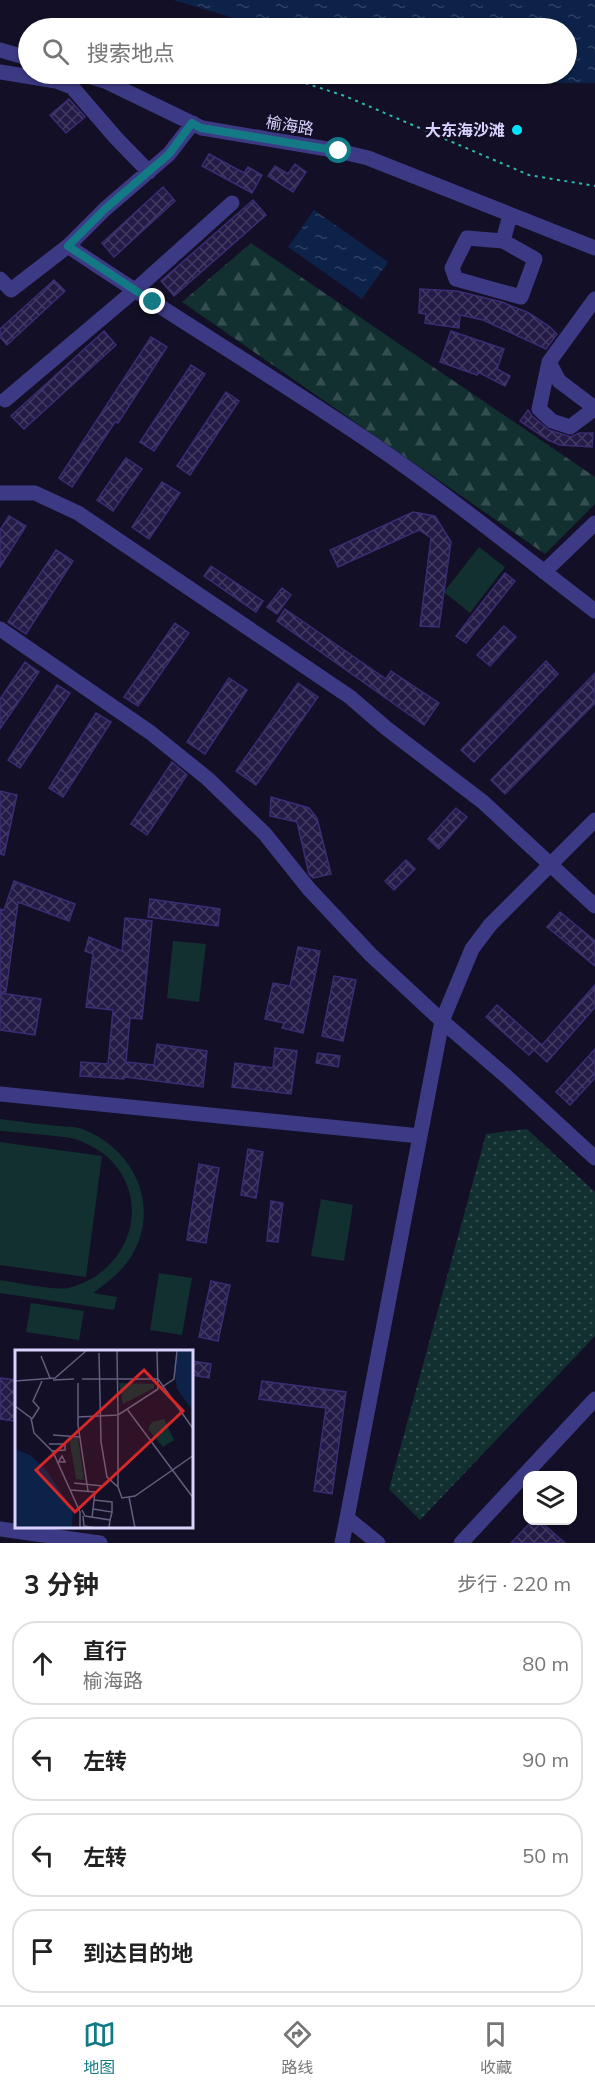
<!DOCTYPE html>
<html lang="zh">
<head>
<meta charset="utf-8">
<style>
  body { margin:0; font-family:Mulish,"Noto Sans SC",sans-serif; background:#f6f6f6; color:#222 }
  .controls { position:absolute; right:18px; bottom:18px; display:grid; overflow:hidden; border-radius:12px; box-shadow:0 2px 4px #0004 }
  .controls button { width:54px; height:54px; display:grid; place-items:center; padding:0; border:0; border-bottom:2px solid #e0e0e0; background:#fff; color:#222; font:30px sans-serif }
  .stop { position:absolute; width:18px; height:18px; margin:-14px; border:4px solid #137a85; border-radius:50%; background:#fff }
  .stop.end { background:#137a85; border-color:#fff; box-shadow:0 2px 6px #0008 }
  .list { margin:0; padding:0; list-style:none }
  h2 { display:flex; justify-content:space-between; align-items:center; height:78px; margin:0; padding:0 24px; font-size:26px }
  h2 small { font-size:20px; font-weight:400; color:#767676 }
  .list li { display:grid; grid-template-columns:39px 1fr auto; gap:18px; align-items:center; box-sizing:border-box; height:84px; margin:0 12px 12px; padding:0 12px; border:2px solid #e0e0e0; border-radius:24px }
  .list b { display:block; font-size:22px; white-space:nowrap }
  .list p { margin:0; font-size:20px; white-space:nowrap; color:#767676 }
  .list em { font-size:20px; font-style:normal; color:#767676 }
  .icon { flex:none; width:33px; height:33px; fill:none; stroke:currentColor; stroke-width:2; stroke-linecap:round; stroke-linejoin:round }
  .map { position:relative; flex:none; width:595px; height:1543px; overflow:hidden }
  .search { position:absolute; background:#fff; box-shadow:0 2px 4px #0004; left:18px; right:18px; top:18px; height:66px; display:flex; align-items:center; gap:15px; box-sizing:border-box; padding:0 21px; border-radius:33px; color:#767676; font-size:22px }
  .sheet { height:462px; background:#fff }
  nav { display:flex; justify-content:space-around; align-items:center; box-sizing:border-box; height:84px; border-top:2px solid #e0e0e0; background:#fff; font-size:16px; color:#767676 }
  nav a { display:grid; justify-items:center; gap:3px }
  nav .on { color:#137a85 }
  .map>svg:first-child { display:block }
</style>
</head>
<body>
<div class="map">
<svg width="595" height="1543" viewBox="0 0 595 1543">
  <defs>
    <pattern id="forest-firs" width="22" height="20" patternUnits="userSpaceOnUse" patternTransform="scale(1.5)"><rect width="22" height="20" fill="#12302f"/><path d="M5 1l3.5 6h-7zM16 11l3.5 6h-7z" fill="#344d4e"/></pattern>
    <pattern id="park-dots" width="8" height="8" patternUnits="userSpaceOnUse" patternTransform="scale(1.5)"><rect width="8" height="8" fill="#12302f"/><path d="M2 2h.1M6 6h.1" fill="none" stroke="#344d4e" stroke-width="1.8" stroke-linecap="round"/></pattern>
    <pattern id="water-ripples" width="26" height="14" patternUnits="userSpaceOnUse" patternTransform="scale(1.5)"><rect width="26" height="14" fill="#0c2248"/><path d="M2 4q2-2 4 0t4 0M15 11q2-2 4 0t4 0" fill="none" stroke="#2f4163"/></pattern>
    <pattern id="building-cross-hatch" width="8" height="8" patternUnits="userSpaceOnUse" patternTransform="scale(1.5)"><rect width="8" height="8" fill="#241b47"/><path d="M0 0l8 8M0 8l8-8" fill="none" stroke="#433b63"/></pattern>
  </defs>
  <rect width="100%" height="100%" fill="#130f26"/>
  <path fill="#12302f" d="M479,547L505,567L470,613L444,592Z
    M173,941L206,944L199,1002L167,998Z
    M0,1119C20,1122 40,1124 59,1126C66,1127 75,1126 82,1129C134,1148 161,1206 132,1255C122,1272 108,1282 93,1293L117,1297L114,1310L0,1293V1280C14,1282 57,1291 68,1288C123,1275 152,1212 116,1166C107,1154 91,1145 78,1140C71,1137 62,1137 55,1136C37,1134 18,1132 0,1131Z
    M0,1142L102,1156L86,1277L0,1265Z
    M321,1199L353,1205L344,1261L311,1256Z
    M159,1273L192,1278L182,1335L150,1330Z
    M31,1303L84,1311L79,1340L26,1332Z"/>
  <path fill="url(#forest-firs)" d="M251,243L595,477V504L545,554L182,302Z"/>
  <path fill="url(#park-dots)" d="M527,1129L595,1192V1336L420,1520L389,1489L486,1134Z"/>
  <path fill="url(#water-ripples)" d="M173,0H595V83H529L467,74H566V28H268Z
    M314,210L388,262L362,299L288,247Z"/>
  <path fill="url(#building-cross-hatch)" stroke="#3b2d73" stroke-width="1.5" d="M69,99L85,117L66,133L50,115Z
    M209,154L244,173L248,167L262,175L252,193L202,166Z
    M295,164L306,172L293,192L268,176L275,166L288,174Z
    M163,187L175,201L114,257L102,243Z
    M253,200L266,215L174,296L161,281Z
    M54,280L65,291L7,345L0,337V329Z
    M420,289L457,291L502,302L529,313L550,327L557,334L546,349L483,320L460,315L459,328L425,323L426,314L419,313Z
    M104,331L116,345L24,429L11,416Z
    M451,331L504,349L497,369L510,376L505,386L478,372L477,375L440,362Z
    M151,337L167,347L118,423L115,422L72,487L59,478Z
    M191,365L205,374L154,451L140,442Z
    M226,392L239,401L190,475L177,466Z
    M528,410L532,416L549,430L571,437L579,433H593L592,447L560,445L548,440L520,421Z
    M126,458L142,469L113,511L97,500Z
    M162,482L180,493L149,539L132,527Z
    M413,512L435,516L451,542L439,627L420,626L431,538L419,530L338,567L330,550Z
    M9,516L26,526L0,567V530Z
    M56,550L73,561L26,634L8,622Z
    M211,566L263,601L256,612L204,576Z
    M505,573L515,581L466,643L456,636Z
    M282,588L291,595L277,614L267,607Z
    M285,609L386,679L391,671L439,703L424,725L277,621Z
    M175,623L189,633L138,706L124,697Z
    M504,626L516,637L490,666L477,655Z
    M546,661L558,674L474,762L461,750Z
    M25,662L39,672L0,729V699Z
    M595,673V703L505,794L491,780Z
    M229,678L247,690L205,754L187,742Z
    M298,683L318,697L256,785L236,771Z
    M57,685L70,693L20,768L8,760Z
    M96,713L111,722L63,797L49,788Z
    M172,762L187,775L147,835L131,824Z
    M0,791L17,795L4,855L0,854Z
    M271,797L309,808L317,818L331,874L313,878L309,874L297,822L270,816Z
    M456,808L467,817L439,849L428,839Z
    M406,860L415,869L394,890L385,881Z
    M14,881L75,904L69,921L18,902L6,992H0V909L4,910Z
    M150,899L220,909L218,926L148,917Z
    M560,912L595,941V966L547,927Z
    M125,918L152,921L142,1019L130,1018L126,1062L154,1065L157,1044L207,1051L203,1087L125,1077L124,1079L80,1076L81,1062L108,1064L113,1010L86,1007L93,954L85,951L89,937L122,951Z
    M298,947L320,951L303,1033L282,1028L284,1023L265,1019L273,983L290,986Z
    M334,976L356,980L343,1041L322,1036Z
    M595,985V1007L547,1062L534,1050L529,1055L486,1017L497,1005L542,1045Z
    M0,993L41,999L35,1035L0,1030Z
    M275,1048L297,1051L291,1094L232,1087L235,1063L273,1068Z
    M595,1049V1078L570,1105L556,1092Z
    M318,1053L340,1056L338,1067L316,1063Z
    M248,1149L263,1152L256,1198L241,1195Z
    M199,1164L219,1168L206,1243L187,1240Z
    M271,1201L283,1203L278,1242L267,1241Z
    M211,1281L230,1285L218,1341L199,1337Z
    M192,1361L211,1364L209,1378L192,1375Z
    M0,1378L16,1380L14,1421L0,1419Z
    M262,1381L346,1392L332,1494L314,1491L326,1408L259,1399Z
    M532,1521H540L565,1543H511Z"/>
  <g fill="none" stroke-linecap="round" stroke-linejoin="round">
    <path stroke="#2fb8b0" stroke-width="2" stroke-dasharray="3 4.5" stroke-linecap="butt" d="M277,74L345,96L529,175L595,186
      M208,83L212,74"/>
    <path stroke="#3d3a85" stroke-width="15" d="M0,50L28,58
      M0,72L56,81L72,87L116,138L149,172
      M81,74L105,81L202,128L339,151L368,158L595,248
      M503,241L535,259L521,297L456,279L452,268L467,238L503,241L510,215
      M68,246C168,314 273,376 373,444C449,496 522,555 595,611
      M0,279L11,290L68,246L105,209L169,154L193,123
      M595,299L549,362L559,381L595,408
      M549,362L539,409L552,421L570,427L594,409
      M5,400L134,291L232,203
      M0,493H35L78,513L350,697L386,728L483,802L595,906
      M544,572L595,523
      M0,629L151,733L208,779L265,834L309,889L371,955L442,1021L347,1518L378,1543
      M595,820L490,925L472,949L442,1021L507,1077L595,1158
      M0,1094L420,1136
      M0,1529L100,1543
      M342,1543L347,1518
      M461,1543L595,1399"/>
  </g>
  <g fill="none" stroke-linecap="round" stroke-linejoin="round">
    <path stroke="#137a85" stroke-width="8" d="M153,302L68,246L105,209L169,154L192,123L201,128L339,151"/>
  </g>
  <circle fill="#00e5ff" stroke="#130f26" stroke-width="2" cx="517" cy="130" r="6"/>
  <g text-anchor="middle" stroke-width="5" stroke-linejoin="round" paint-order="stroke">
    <g font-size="16" fill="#d9d4ff" stroke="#130f26">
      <text transform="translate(290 125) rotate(9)" y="6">榆海路</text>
    </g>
    <g font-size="16" font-weight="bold" fill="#d9d4ff" stroke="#130f26" text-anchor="end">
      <text x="505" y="136">大东海沙滩</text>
    </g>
  </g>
  <g transform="translate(15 1350)">
    <rect width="178" height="178" fill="#130f26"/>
    <path d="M149,69L159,90L148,97L133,79L137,72Z" fill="#12302f"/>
    <path d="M54,87L63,88L69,130L61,129Z" fill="#12302f"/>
    <path d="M104,33L139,34V38L108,54Z" fill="#12302f"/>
    <path d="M164,1H178V61L162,39L159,15ZM0,99L15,105L31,120L58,160L57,178H0Z" fill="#0c2248"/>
    <path fill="none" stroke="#625e7d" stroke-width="1.5" d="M84,3L86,92L92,127L103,137V65L143,39L142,1M26,6L35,28M67,29H143L179,80M38,30L59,29M0,31L40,28L71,1M63,33V75L73,141M147,37L159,29L162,1M0,56L16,68L19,83L38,102L65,162V178M112,59L179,149M63,67L103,65L102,1M17,69L24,58L18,51L27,31M38,85L65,87M34,94H50V100L37,101M42,112H50L47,106L44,111M59,133L88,136M103,137L107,148L120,146L179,105M56,140L80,142L77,168M114,147L120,178M79,150L97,152V162M78,159L97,162L95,170M67,160L70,166L95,170L94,178M68,166L69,176L81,178"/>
    <path fill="#d62828" fill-opacity="0.15" stroke="#d62828" stroke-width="3" d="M129,20L168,61L60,162L21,120Z"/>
    <rect width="178" height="178" fill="none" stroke="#d9d4ff" stroke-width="3"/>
  </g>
</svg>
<div class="controls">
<button><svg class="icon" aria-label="layers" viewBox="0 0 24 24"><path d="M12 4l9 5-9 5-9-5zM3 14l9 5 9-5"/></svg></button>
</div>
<div class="stop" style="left:339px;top:151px"></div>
<div class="stop end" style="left:153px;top:302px"></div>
<div class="search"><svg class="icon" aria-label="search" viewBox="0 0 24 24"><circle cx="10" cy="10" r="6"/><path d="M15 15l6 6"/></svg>搜索地点</div>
</div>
<section class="sheet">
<h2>3 分钟<small>步行 · 220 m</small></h2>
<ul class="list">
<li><svg class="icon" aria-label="ahead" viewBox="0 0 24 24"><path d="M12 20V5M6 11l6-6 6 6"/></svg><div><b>直行</b><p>榆海路</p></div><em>80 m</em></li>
<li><svg class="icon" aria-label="left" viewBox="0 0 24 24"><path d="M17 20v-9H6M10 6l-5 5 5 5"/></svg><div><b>左转</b></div><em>90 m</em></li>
<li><svg class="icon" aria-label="left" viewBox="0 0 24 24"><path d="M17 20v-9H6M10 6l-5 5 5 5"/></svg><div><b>左转</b></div><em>50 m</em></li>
<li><svg class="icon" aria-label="arrive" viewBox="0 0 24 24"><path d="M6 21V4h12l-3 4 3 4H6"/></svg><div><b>到达目的地</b></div></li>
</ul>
</section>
<nav>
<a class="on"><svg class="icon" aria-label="map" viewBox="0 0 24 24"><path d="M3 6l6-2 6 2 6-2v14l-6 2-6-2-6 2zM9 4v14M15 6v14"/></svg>地图</a>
<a><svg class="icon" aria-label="directions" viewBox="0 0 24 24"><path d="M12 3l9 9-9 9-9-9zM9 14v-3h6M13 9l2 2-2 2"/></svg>路线</a>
<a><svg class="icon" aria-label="saved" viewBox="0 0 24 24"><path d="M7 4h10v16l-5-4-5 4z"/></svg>收藏</a>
</nav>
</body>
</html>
